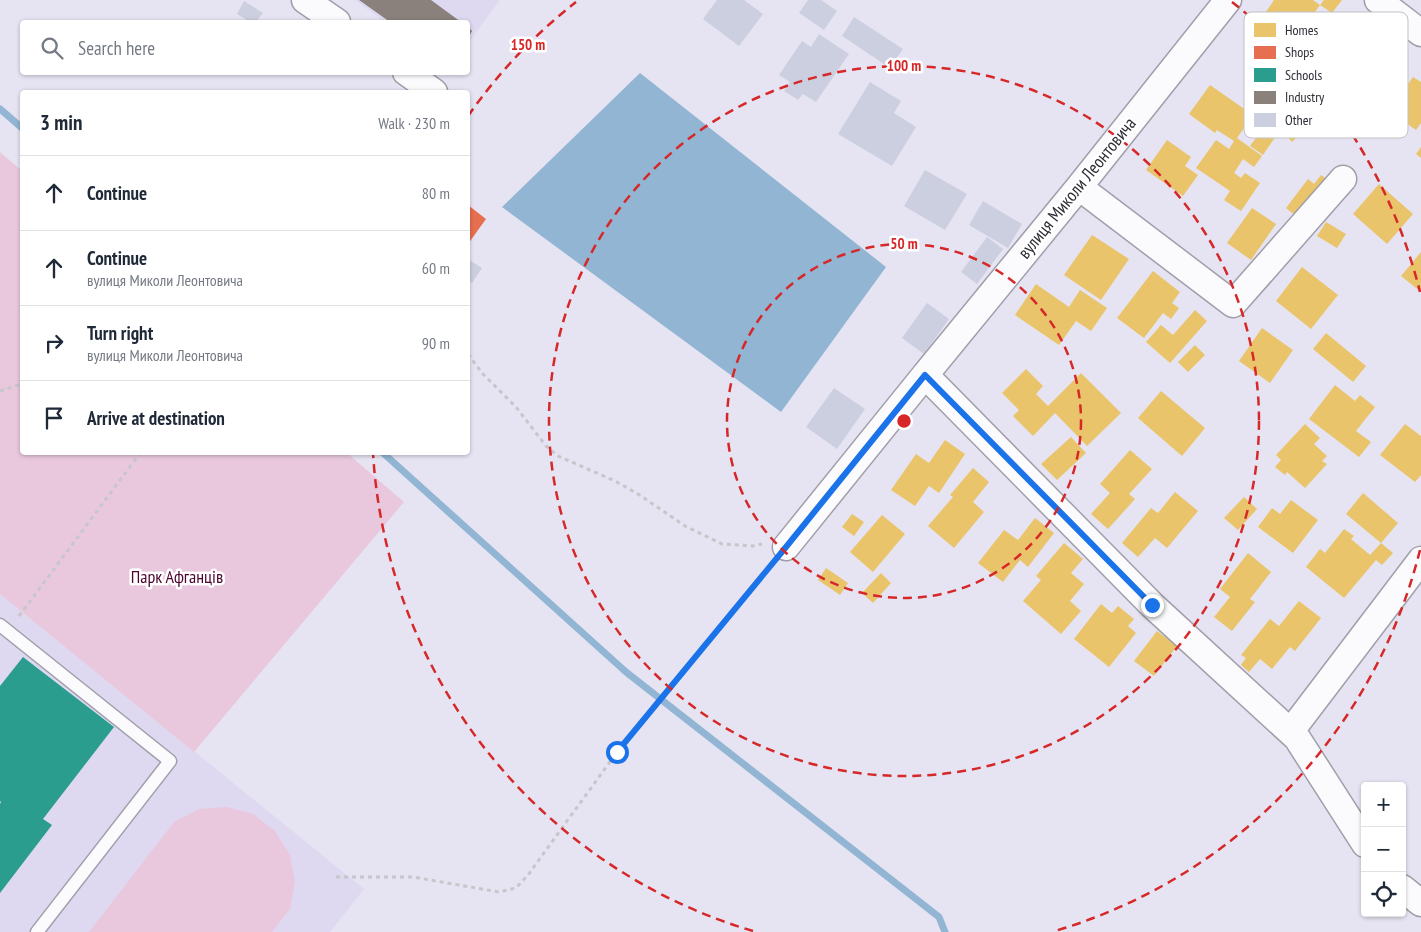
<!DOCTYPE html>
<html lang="en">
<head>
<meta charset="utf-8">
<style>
  body { margin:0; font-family:"PT Sans Narrow",sans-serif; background:#f6f6f7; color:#1f2937 }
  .controls { position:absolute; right:15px; bottom:15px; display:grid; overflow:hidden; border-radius:5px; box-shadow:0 1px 4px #0004 }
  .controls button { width:45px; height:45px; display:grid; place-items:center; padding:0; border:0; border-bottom:1px solid #e0e1e3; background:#fff; color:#1f2937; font:25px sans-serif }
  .stop { position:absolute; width:15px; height:15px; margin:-11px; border:4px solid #1a73e8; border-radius:50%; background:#fff }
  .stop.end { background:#1a73e8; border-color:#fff; box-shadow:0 1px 5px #0008 }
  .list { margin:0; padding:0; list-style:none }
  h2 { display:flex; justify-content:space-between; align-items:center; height:65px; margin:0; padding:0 20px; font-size:21px }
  h2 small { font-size:16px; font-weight:400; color:#747a83 }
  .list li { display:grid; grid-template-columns:32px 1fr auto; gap:15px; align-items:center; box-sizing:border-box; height:75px; padding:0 20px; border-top:1px solid #e0e1e3 }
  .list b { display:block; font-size:19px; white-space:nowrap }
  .list p { margin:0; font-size:16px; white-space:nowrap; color:#747a83 }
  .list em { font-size:16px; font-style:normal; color:#747a83 }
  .icon { flex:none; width:28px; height:28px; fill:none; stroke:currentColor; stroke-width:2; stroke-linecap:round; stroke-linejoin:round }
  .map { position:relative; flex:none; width:1421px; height:932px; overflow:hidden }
  .search { position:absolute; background:#fff; box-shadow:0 1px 4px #0004; left:20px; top:20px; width:450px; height:55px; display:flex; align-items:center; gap:12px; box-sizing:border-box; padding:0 18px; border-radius:5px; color:#747a83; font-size:19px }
  .panel { position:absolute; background:#fff; box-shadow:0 1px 4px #0004; left:20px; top:90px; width:450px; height:365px; border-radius:5px }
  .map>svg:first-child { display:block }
</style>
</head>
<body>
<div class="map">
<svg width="1421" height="932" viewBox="0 0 1421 932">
  <rect width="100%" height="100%" fill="#e6e4f2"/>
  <path fill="#ded9f1" d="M355,0H500L468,43V22H385Z
    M0,594L364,889L330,932H0Z"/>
  <path fill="#e9c8dd" d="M0,152L22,171V452L347,453L404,502L194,752L0,594Z
    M227,807L253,814L275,831L290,855L295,882L290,909L272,932H89L174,822L199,809Z"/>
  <path fill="#91b5d3" d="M640,73L886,267L781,412L502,207Z"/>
  <path fill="#e9c46a" d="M1274,0H1313L1320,5L1308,22L1318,29L1305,47L1295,40L1300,34L1291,28L1282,41L1258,24Z
    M1324,0H1342L1332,13L1320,5Z
    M1413,77L1421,82V123L1416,130L1389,111Z
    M1210,85L1253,115L1237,138L1262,156L1254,167L1243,159L1234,173L1241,178L1245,173L1260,183L1241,211L1224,200L1230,191L1196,168L1216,140L1229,149L1234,141L1217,130L1215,133L1189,114Z
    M1300,116L1309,126L1292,142L1283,132Z
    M1264,127L1276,136L1263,155L1250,146Z
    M1167,140L1191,157L1185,166L1198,175L1183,196L1146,170Z
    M1421,147V158L1416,154Z
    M1321,175L1330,181L1301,220L1286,208L1308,179L1314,184Z
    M1379,184L1413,214L1387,244L1353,214Z
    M1252,208L1276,224L1251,260L1227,243Z
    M1326,222L1346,234L1337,248L1317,236Z
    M1092,235L1129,259L1101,300L1064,275Z
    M1421,252V292L1401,276Z
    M1302,267L1338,295L1311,329L1276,301Z
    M1153,271L1180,292L1172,303L1179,308L1171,319L1163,313L1144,338L1117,318Z
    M1036,284L1069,307L1080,290L1107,308L1091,331L1076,321L1059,345L1015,315Z
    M1195,310L1207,321L1170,363L1146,342L1161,325L1173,335Z
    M1262,328L1293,350L1270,383L1239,361Z
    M1326,333L1366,366L1353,382L1313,349Z
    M1195,345L1205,355L1188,372L1178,362Z
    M1026,369L1043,386L1036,394L1048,406L1081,373L1121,413L1087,446L1055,413L1033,436L1013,416L1019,410L1002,393Z
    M1335,385L1355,401L1360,395L1375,407L1356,431L1371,442L1359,457L1309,419Z
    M1161,391L1205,428L1182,456L1138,418Z
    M1305,424L1320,438L1314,444L1327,456L1322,461L1327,464L1305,488L1287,472L1285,475L1275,467L1281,460L1276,455Z
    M1405,424L1421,436V475L1415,482L1380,455Z
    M1071,437L1086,453L1057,480L1041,464Z
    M945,440L965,454L939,493L929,486L915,506L891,490L916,454L929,463Z
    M1130,450L1152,469L1129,494L1135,499L1108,529L1091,514L1110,493L1100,484Z
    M973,468L989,482L973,502L984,512L954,548L928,526L953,497L950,495Z
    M1175,492L1198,511L1167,548L1155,538L1138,557L1122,543L1151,508L1158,513Z
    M1363,493L1398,523L1381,543L1346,514Z
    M1244,497L1257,509L1238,530L1224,518Z
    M1291,500L1318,520L1293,553L1258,527L1272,508L1280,514Z
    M852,514L864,522L854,536L842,527Z
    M882,515L905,534L873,572L850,552Z
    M1035,518L1054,533L1028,567L1020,560L1003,582L978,563L1004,530L1018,540Z
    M1344,529L1354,536L1351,539L1370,555L1381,543L1393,553L1382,565L1376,560L1344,598L1306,567L1320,549L1325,553Z
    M1064,543L1083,559L1071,573L1084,584L1070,601L1081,611L1061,634L1023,601L1041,580L1036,576Z
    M1248,553L1271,572L1250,599L1255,602L1232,631L1214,617L1230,597L1220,589Z
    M826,568L848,583L840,595L818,580Z
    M881,573L891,583L873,603L862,593Z
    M1299,601L1321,618L1295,651L1290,647L1272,669L1260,659L1249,672L1241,665L1246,658L1241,655L1270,619L1279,626Z
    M1101,604L1112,613L1118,606L1134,619L1128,626L1136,633L1109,667L1074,639Z
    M1157,631L1177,646L1154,676L1134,661Z"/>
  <path fill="#e76f51" d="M468,205L486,219L468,244Z"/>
  <path fill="#2a9d8f" d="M23,657L114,727L43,819L52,825L0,893V804L1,802L0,801V686Z"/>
  <path fill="#8a817c" d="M359,0H431L461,22H390Z
    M468,27L472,31L468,38Z"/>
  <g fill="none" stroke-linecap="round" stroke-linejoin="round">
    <path stroke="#91b5d3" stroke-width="7" d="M0,109L22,128
      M382,452L626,672L939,917L945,932"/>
  </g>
  <path fill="#cccfdf" d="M717,0H744L763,14L739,46L703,19Z
    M808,0H821L837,11L824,30L799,13Z
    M244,1L263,13L256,22H250L237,14Z
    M854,17L903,49L890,68L842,36Z
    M819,34L849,54L816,102L803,94L798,100L784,91L790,82L779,75L802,41L811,47Z
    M870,82L901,101L894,113L916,127L892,166L838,134Z
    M925,170L967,194L945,230L904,206Z
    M983,201L1022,224L1008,248L969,225Z
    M987,237L1003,249L977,284L961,272Z
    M469,260L482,268L472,283L468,280V263Z
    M927,303L949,319L924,354L902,338Z
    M834,388L865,409L837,449L806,427Z"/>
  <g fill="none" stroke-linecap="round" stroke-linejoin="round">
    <defs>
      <path id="lane" d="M0,625L170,761L37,932"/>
      <path id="street" d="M305,0L337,22
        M1228,0L1079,187L925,375L1152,605L1297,738L1365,844
        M1378,0L1421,33
        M406,72L434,92
        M1079,187L1233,304L1343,179
        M786,547L925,375
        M1291,731L1421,560
        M1402,888L1421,903"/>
    </defs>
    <use href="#lane" stroke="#a09ea9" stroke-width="15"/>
    <use href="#street" stroke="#a09ea9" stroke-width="29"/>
    <path stroke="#c6c6cb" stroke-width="3" stroke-dasharray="4 4" stroke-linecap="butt" d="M468,354L482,373L516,407L546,446L558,456L615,481L638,494L685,526L722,544L753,546L762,544
      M0,391L22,384
      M19,616L141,452
      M336,877H413L499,892L516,888L528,875L617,752L770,566"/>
    <use href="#lane" stroke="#fbfbfd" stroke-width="12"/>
    <use href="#street" stroke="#fbfbfd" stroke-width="26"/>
  </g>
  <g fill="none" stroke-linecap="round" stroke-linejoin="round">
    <path stroke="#1a73e8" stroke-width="6" d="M617,752L786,547L925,375L1152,605"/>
  </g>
  <g fill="none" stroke="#d62828" stroke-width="2.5" stroke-dasharray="9 6">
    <circle cx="904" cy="421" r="177"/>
    <circle cx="904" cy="421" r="355"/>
    <path d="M1420 550A532 532 0 0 1 1055 931M753 931A532 532 0 0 1 373 453M468 116A532 532 0 0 1 576 2M1232 2A532 532 0 0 1 1420 292"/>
  </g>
  <g text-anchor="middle" stroke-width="5" stroke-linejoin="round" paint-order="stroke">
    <g font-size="18" fill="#2f2d37" stroke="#fff">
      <text transform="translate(1077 188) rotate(-51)" y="6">вулиця Миколи Леонтовича</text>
    </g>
    <g font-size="18" fill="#4c0730" stroke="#fff">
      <text x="177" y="583">Парк Афганців</text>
    </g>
  </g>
  <rect x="1244" y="12" width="164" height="126" rx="8" fill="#fff" stroke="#c1c0c3" stroke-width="1"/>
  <rect x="1254" y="23" width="22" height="14" fill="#e9c46a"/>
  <rect x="1254" y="46" width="22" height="13" fill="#e76f51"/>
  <rect x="1254" y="68" width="22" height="14" fill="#2a9d8f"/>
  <rect x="1254" y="91" width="22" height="13" fill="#8a817c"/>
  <rect x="1254" y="113" width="22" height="14" fill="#cccfdf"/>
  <g font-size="14" fill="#2f2d37">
    <text x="1285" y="35">Homes</text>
    <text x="1285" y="57">Shops</text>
    <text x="1285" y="80">Schools</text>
    <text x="1285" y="102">Industry</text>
    <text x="1285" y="125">Other</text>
  </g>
  <circle cx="904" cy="421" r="8" fill="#d62828" stroke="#fff" stroke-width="2.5"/>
  <g font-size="15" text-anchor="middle" font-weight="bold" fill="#d62828" stroke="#fff" stroke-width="5" stroke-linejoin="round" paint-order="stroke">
    <text x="528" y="50">150 m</text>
    <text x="904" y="71">100 m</text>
    <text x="904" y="249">50 m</text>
  </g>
</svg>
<div class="controls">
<button>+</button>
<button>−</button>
<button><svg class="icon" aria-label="locate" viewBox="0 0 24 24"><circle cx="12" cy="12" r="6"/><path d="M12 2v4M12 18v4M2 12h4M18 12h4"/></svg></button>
</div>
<div class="stop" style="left:617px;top:752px"></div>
<div class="stop end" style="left:1152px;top:605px"></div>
<div class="search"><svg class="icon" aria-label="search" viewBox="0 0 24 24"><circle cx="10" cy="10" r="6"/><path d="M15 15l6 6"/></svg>Search here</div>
<section class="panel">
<h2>3 min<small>Walk · 230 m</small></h2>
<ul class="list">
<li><svg class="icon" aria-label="ahead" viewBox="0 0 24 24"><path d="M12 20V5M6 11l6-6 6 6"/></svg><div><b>Continue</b></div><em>80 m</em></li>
<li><svg class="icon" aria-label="ahead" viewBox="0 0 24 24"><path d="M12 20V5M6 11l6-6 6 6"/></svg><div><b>Continue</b><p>вулиця Миколи Леонтовича</p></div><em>60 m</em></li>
<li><svg class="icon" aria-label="right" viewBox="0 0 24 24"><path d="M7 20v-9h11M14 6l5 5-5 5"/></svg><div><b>Turn right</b><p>вулиця Миколи Леонтовича</p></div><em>90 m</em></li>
<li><svg class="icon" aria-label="arrive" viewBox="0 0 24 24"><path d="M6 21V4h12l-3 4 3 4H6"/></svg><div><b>Arrive at destination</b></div></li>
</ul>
</section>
</div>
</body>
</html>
